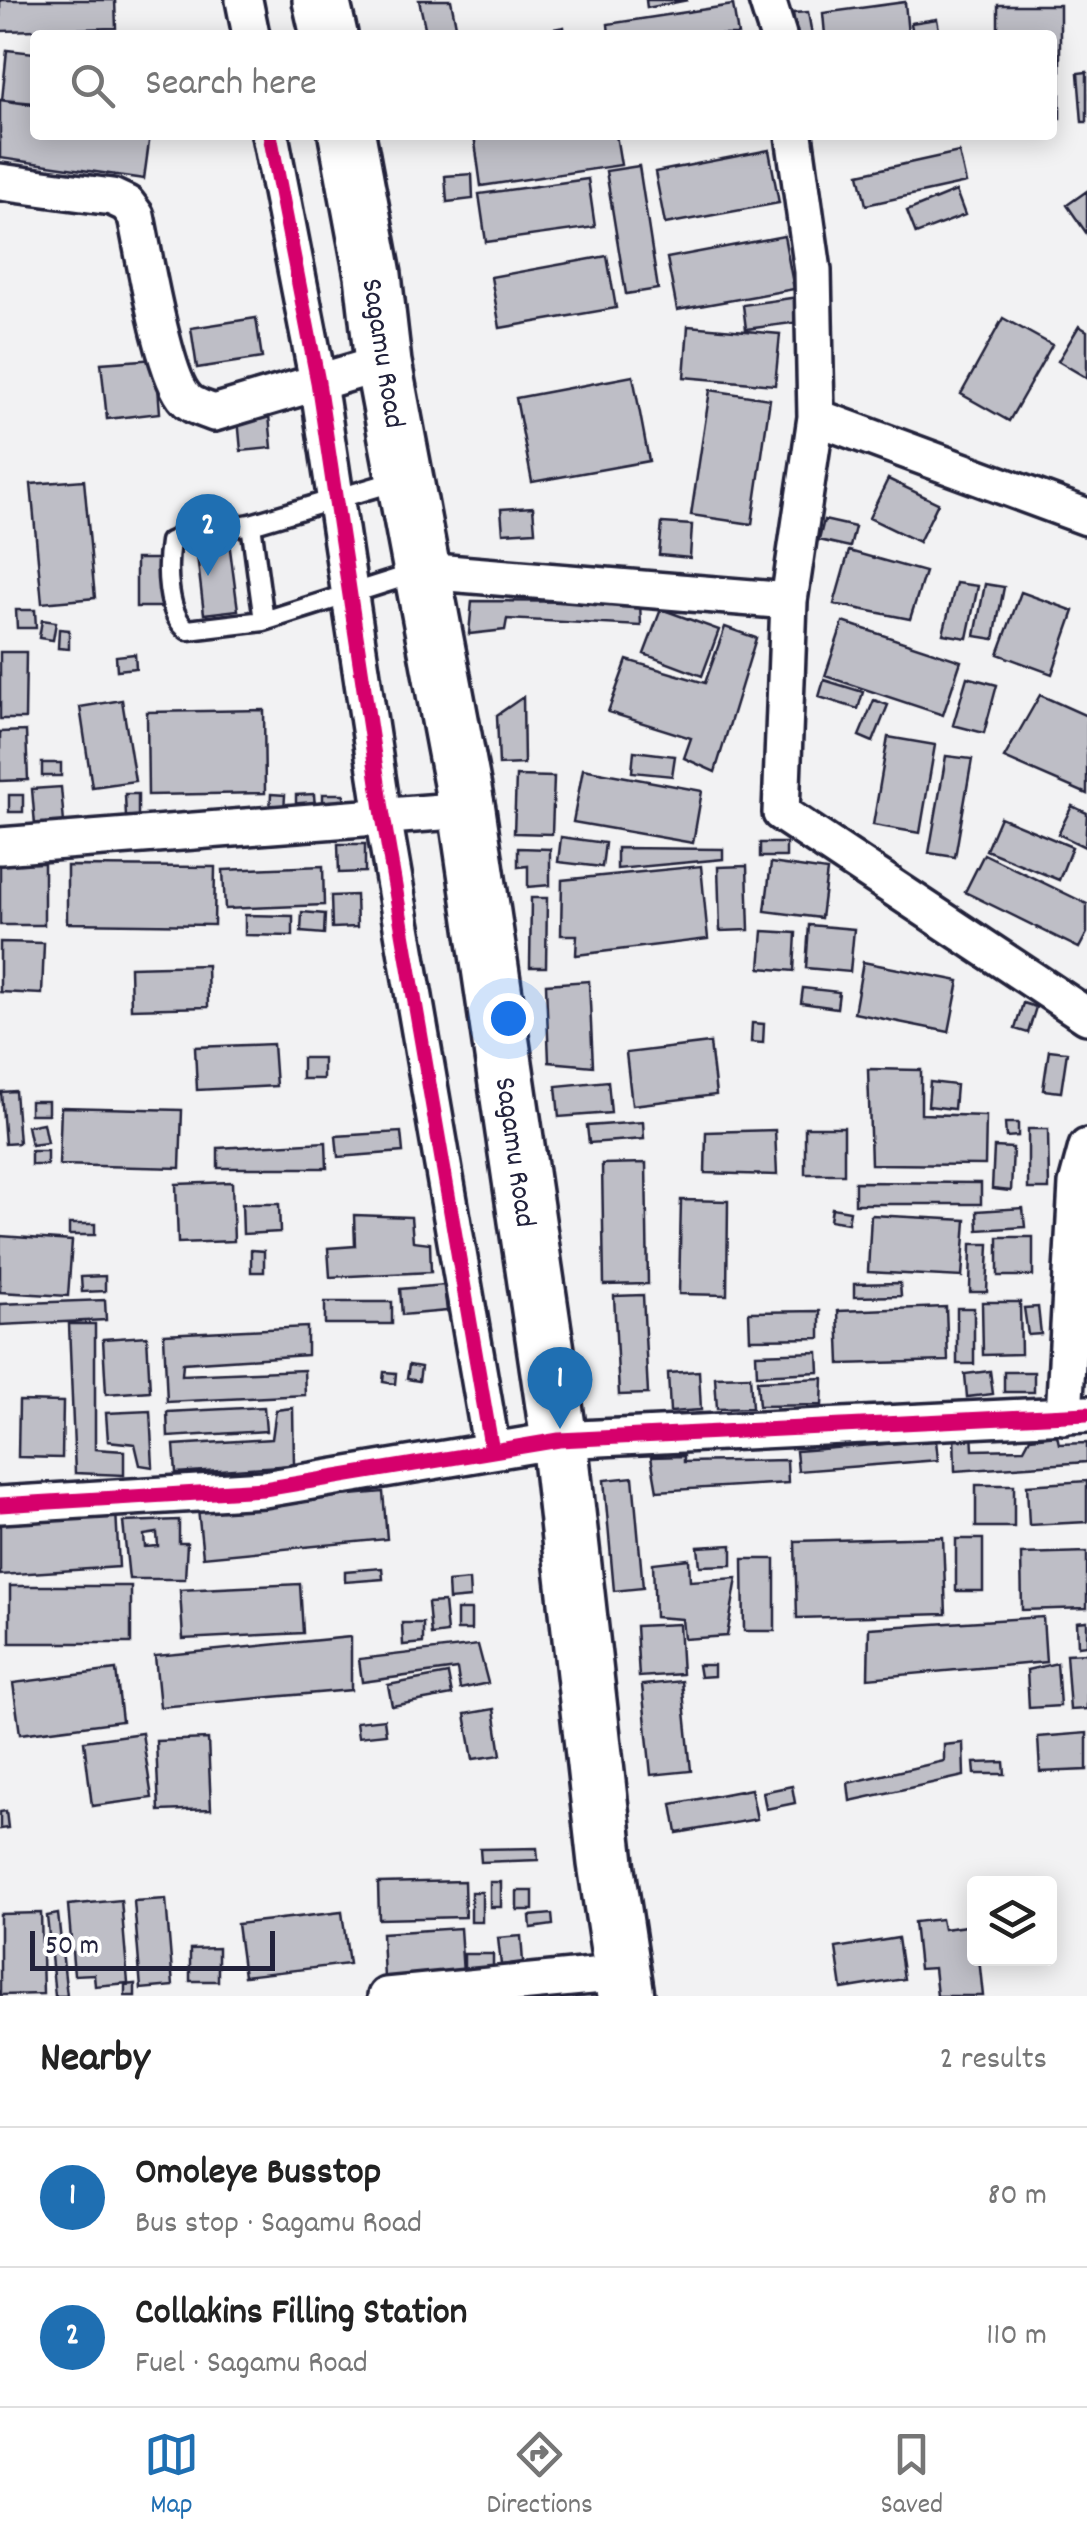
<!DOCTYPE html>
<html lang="en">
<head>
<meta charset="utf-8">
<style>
  body { margin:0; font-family:Dekko,sans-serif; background:#f2f2f2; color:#222 }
  .controls { position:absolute; right:30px; bottom:30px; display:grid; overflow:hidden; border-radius:10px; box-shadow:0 5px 25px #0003 }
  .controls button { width:90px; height:90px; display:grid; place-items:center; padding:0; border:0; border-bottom:2px solid #e0e0e0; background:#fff; color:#222; font:50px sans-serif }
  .scale { position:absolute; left:30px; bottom:25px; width:245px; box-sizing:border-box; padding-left:10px; border:5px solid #22223b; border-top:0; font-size:28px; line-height:35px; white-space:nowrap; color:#22223b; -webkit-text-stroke:8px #fff; paint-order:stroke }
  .you { position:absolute; left:508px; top:1018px; width:35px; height:35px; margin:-25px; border:8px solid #fff; border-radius:50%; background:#1a73e8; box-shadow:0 0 0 15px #1a73e833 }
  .badge { display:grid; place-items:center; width:65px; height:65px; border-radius:50%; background:#1f6fb2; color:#fff; font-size:32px; font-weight:700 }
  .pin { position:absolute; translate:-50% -82px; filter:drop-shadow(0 2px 5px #0008) }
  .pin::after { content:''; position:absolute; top:52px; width:35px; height:30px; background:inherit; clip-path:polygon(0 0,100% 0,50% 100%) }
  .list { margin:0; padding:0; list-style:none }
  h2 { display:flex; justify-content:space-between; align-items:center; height:130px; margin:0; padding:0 40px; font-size:42px }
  h2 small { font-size:32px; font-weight:400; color:#767676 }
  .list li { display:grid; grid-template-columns:65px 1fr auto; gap:30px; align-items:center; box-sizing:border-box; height:140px; padding:0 40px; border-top:2px solid #e0e0e0 }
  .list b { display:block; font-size:38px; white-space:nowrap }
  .list p { margin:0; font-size:32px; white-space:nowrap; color:#767676 }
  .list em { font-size:32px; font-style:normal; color:#767676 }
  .icon { flex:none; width:55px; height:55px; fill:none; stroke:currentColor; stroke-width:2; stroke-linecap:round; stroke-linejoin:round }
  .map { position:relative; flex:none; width:1087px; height:1996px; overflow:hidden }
  .search { position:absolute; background:#fff; box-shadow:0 5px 25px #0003; left:30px; right:30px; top:30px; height:110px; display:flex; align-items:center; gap:25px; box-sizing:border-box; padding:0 35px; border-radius:10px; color:#767676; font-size:38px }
  .sheet { height:410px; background:#fff }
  nav { display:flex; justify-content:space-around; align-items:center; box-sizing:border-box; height:140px; border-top:2px solid #e0e0e0; background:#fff; font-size:28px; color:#767676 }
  nav a { display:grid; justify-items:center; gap:5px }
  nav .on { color:#1f6fb2 }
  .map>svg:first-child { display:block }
</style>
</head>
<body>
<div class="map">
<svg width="1087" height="1996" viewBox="0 0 1087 1996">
  <rect width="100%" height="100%" fill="#f2f2f3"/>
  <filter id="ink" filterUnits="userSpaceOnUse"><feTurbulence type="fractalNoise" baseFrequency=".01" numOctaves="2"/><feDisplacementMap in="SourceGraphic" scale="20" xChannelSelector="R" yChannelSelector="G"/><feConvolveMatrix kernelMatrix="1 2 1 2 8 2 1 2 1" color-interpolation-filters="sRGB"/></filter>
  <g filter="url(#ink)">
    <path fill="#bebec6" stroke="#22223b" stroke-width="2.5" fill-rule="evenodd" d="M0,0H115L116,28L0,31Z
      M419,0H451L456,26L426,32Z
      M646,0H688L647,8Z
      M905,2L908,35H825L823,13Z
      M733,5L738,35H609L608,24Z
      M998,5H1060V118H1052V35H998Z
      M808,12L812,35H797L793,13Z
      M937,19L940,35H913L911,23Z
      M564,27L565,35H521Z
      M7,50L35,53V103L2,100Z
      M1087,72V122H1082L1078,73Z
      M0,100L35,105V135H150L144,179L0,158Z
      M474,135H616L621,165L481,186Z
      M769,150L779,203L665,224L655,172Z
      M959,152L966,183L866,205L859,174Z
      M639,166L658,289L626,294L606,171Z
      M472,174L473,199L447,202L445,176Z
      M588,179L595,227L486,242L479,194Z
      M956,191L965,215L916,234L907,211Z
      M1087,191V234L1067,205Z
      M784,236L794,289L677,310L667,258Z
      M607,256L616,308L500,328L491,277Z
      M805,296L808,321L746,329L743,305Z
      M256,318L262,358L197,368L191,328Z
      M1003,318L1052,345L1009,421L961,394Z
      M688,326L780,334L775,385L684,377Z
      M1079,326L1087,331V378L1058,361Z
      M156,359L160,413L107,419L101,363Z
      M633,376L649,461L532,482L516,398Z
      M710,390L770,399L752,524L691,515Z
      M269,415L272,448L241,451L238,418Z
      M888,479L938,503L919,542L869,518Z
      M84,480L95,598L42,603L31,484Z
      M533,507L535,531L503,533L501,509Z
      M824,520L855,527L850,547L819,540Z
      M662,523L692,525L690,558L659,555Z
      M228,534L238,610L204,614L195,538Z
      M849,551L925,572L910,619L834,604Z
      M136,559H164V607H136Z
      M956,583L978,586L967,638L943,634Z
      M985,584L1004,587L994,639L975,636Z
      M1021,592L1074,611L1052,674L998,654Z
      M472,601L640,602L641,626L507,619L505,630L469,634Z
      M661,609L719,630L702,676L644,654Z
      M16,610H35L36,628H17Z
      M42,620L56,622L53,640L39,638Z
      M843,622L961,661L943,715L825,676Z
      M725,627L756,638L715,772L684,758L691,738L608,712L627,660L705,683Z
      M59,629L69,630V649L58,648Z
      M0,652H26L25,719H0Z
      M135,654L136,668L117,670L116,656Z
      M967,677L997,685L984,733L953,725Z
      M824,680L863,692L858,709L819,697Z
      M1040,695L1087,716V794L1004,758Z
      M523,697L524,764L499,765L497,715Z
      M122,700L135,781L92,787L80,707Z
      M874,700L888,705L873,742L859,736Z
      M264,710L265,793L148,795L147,712Z
      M26,731L28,780L0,781V732Z
      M888,737L935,745L920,833L873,825Z
      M634,751L675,756L672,776L632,772Z
      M946,756L972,759L955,857L929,853Z
      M42,763H61V776H42Z
      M583,769L702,791L693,843L573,822Z
      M516,776L554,777L552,834L514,833Z
      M61,787L64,823L35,825L32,789Z
      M125,794H138V817L126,818Z
      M271,794L285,795L284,811L270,810Z
      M314,794L315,809L296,810V795Z
      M323,794H344V808H323Z
      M9,795H23V812H9Z
      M1072,806L1087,813L1085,847L1058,834Z
      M1000,817L1072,847L1059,880L986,850Z
      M561,837L605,843L602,867L558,862Z
      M760,843H786V857H760Z
      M338,844H365V872L339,873Z
      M518,848L550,849V885L528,887V866L518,867Z
      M617,848L723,849V859L617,869Z
      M984,854L1087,904V933L1079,948L965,892Z
      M0,863H44V925H0Z
      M771,863L827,871L821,918L765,911Z
      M67,866L215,867L214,925L67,923Z
      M323,866L324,905L225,909L223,870Z
      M701,866L708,939L576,955L577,935H561L562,880Z
      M747,866L749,930L720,931L718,867Z
      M356,895L357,927L332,928L331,896Z
      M531,898H547L546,967H530Z
      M302,912L325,914L324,934L301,932Z
      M245,915L293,916V936L245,935Z
      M809,925L854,929L850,972L806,968Z
      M763,931L796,933L794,971L760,968Z
      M0,942L44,943L42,994L0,992Z
      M863,962L959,981L949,1032L854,1013Z
      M207,965L208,1007L131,1009L130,967Z
      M589,981L593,1066L549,1062L546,984Z
      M803,988L839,992L837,1008L801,1003Z
      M1023,1003L1036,1007L1028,1033L1015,1029Z
      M752,1023L764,1024L763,1043L751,1042Z
      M710,1043L716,1095L632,1105L626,1053Z
      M273,1044L276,1086L197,1090L195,1047Z
      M1049,1050L1067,1052L1061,1092L1043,1090Z
      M302,1058H323V1079H302Z
      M868,1069L921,1070V1114L986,1116L985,1165L871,1164Z
      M608,1081L611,1113L559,1117L556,1086Z
      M930,1082L956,1085L954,1109L928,1106Z
      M15,1091L19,1143L5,1144L1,1092Z
      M30,1101H48V1114H30Z
      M61,1107L182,1110L180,1168L59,1165Z
      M643,1122L644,1139L589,1143L587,1126Z
      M43,1123L47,1143L31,1145L27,1126Z
      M1005,1123H1018V1136L1006,1137Z
      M805,1127H844V1174H805Z
      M1028,1129H1048L1049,1189H1028Z
      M775,1130L777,1175L705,1173L706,1132Z
      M401,1132L403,1152L338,1157L336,1136Z
      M326,1142L327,1168H218V1148Z
      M994,1147L1013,1148L1011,1191L992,1189Z
      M31,1151H47V1165H31Z
      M646,1163L648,1284L604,1285L602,1164Z
      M232,1182L234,1241L178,1243L176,1184Z
      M855,1182L981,1183V1204H855Z
      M681,1200L728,1201L727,1295L679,1294Z
      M242,1204H279L280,1232L243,1234Z
      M832,1208L850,1211L848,1223L830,1220Z
      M1023,1208L1025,1227L978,1230L977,1211Z
      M354,1215L411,1217L413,1241L430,1243L431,1272L330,1277L328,1248L355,1246Z
      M871,1215L966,1220L962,1277L868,1272Z
      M69,1224H95V1235H69Z
      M0,1236L72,1241L68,1296L0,1292Z
      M998,1237H1033V1276H998Z
      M971,1244H989L987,1292H970Z
      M251,1250L264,1251V1272H251Z
      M105,1276V1291L82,1292L81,1277Z
      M900,1283L901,1296L854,1297V1284Z
      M444,1285L447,1311L402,1315L400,1289Z
      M643,1295L648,1394L619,1395L614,1296Z
      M105,1300L106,1320L0,1325V1304Z
      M325,1302H392V1324H325Z
      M982,1302H1020L1021,1354L983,1355Z
      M946,1307L948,1361L840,1364L838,1311Z
      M1038,1307L1041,1334L1028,1335L1024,1308Z
      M957,1308H974V1364H957Z
      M820,1311V1338L750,1339L749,1312Z
      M69,1324H95V1449L124,1451V1475L75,1473Z
      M307,1327V1355L183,1363L182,1375L304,1370L305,1395L167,1402L164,1334Z
      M147,1336L150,1391L106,1394L103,1339Z
      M818,1352L819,1372L757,1375L756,1354Z
      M409,1365L421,1367L419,1381L407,1379Z
      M699,1371L701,1410L670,1412L668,1373Z
      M990,1371L993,1394L967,1397L965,1374Z
      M384,1372L396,1373L395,1384L383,1382Z
      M1004,1372H1034V1392H1004Z
      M750,1376L752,1408L717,1409L715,1377Z
      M823,1378L822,1405L759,1406L757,1381Z
      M19,1401L63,1402L62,1458L18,1457Z
      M264,1407L266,1431L168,1437L167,1412Z
      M293,1408L294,1465L176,1473L174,1445L272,1439L276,1410Z
      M150,1411L153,1467L140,1465L135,1444L108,1441L106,1413Z
      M972,1432L973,1450L1024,1449L1030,1438L1057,1435L1059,1444L1087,1443V1462L955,1471L954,1433Z
      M936,1440L938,1460L798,1471L796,1451Z
      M684,1456V1462L787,1460L788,1483L657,1491L651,1457Z
      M633,1477L643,1588L614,1591L604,1480Z
      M1087,1481V1522L1029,1525L1027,1485Z
      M976,1485H1014V1527H976Z
      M383,1492L387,1539L203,1557L198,1509Z
      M116,1510L119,1567L0,1575V1517Z
      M179,1520V1543H187L185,1579H129L123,1522ZM157,1533L158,1546L145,1547L144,1535Z
      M943,1537L946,1614L797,1618L795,1541Z
      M956,1539H983V1591H956Z
      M732,1545V1565L700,1566L698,1547Z
      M1087,1552V1608L1022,1610L1021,1554Z
      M689,1559L690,1581L737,1578L727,1636L684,1639L682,1619L655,1617L653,1563Z
      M743,1559H775V1631H744Z
      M382,1568L383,1579L345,1582V1571Z
      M469,1580L470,1598L449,1600L448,1582Z
      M300,1584L303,1633L183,1639L180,1590Z
      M10,1586H131V1643H10Z
      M444,1602L447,1633L431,1635L428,1603Z
      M457,1610H471V1630H457Z
      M1043,1617L1046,1662L868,1678L869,1628Z
      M1087,1621V1645L1078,1646L1077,1622Z
      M402,1623H423V1643L403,1645Z
      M679,1624L682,1674L639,1677L636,1626Z
      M351,1637V1690L160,1707L155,1656Z
      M478,1645L488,1683L460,1689L457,1669L362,1682L359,1659Z
      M1087,1653V1709L1070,1710L1066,1654Z
      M1057,1663L1060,1706L1029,1708L1027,1670Z
      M698,1665H714V1676L700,1677Z
      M116,1670L122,1721L20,1734L13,1683Z
      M448,1674L452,1695L392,1706L388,1685Z
      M682,1681L691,1771L651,1775L642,1685Z
      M494,1709L501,1755L473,1759L465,1714Z
      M384,1719L386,1734L358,1737L356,1722Z
      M142,1733L152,1798L92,1806L84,1741Z
      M1087,1733V1770L1040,1772L1038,1737Z
      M208,1739L211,1809L159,1811L156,1741Z
      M963,1743L964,1776L850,1801L848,1783L944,1761V1745Z
      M1004,1762L1005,1774H975L974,1763Z
      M792,1786L795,1803L766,1809L763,1792Z
      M751,1789L757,1819L677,1833L672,1804Z
      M6,1811L8,1828L0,1829V1812Z
      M537,1848L538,1860L481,1862L480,1849Z
      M464,1881L465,1917L379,1919L378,1883Z
      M490,1882H501V1907H490Z
      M517,1891H533V1910H517Z
      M471,1892H482V1922H471Z
      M166,1899L173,1986L141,1989L134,1901Z
      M121,1900L128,1983L95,1986L94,1974L74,1975L68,1905Z
      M342,1912L349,1964L244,1976L237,1924Z
      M41,1913L43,1994L0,1995V1914Z
      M58,1914L67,1996H55L47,1916Z
      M552,1914L553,1925L531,1928L530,1916Z
      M941,1919L943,1929L974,1925V1958H979L983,1996H937L934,1968L919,1969L914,1922Z
      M460,1928L463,1974L384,1979L382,1933Z
      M521,1936L523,1962L501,1965L498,1938Z
      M898,1938L904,1979L842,1989L836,1948Z
      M218,1948V1981H190V1949Z
      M464,1954H493V1974H464Z
      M135,1984V1996H125V1985Z"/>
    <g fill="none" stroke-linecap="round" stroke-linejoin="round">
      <defs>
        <path id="service" d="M400,480L251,524L188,534L170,542C166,566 166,615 188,630L264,621L416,573
          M251,524L264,621"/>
        <path id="minor" d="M244,0L251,35
          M767,0L778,35
          M270,135L318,382L383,816L492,1451
          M794,135L813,271L816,417L789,601L781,813L1087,1016
          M0,182L112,197L127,204L136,216C144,253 163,376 186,399C193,407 205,409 214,413L383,363
          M816,417L1087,517
          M423,571L789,601
          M0,846L467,810
          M1064,1416L1077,1184L1087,1147
          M0,1505L264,1489L559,1440L1087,1414
          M386,1996L623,1973"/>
        <path id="trunk" d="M321,0L329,35
          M347,135L373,275L383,363L467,810L559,1440L606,1863L626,1996"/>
      </defs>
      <use href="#service" stroke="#22223b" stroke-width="25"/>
      <use href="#minor" stroke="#22223b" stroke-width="42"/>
      <use href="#trunk" stroke="#22223b" stroke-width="62"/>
      <use href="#service" stroke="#fff" stroke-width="18"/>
      <use href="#minor" stroke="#fff" stroke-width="35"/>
      <use href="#trunk" stroke="#fff" stroke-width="55"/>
      <defs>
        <path id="cycleway" d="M270,135L318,382L383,816L492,1451
          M0,1505L264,1489L559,1440L1087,1414"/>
      </defs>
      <use href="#cycleway" stroke="#fff" stroke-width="21"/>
      <use href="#cycleway" stroke="#d6006c" stroke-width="15"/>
    </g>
  </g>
  <g text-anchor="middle" stroke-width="8" stroke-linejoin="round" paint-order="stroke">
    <g font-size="30" fill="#22223b" stroke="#fff">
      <text transform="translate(385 353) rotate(81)" y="10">Sagamu Road</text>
      <text transform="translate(517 1152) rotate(82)" y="10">Sagamu Road</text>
    </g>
  </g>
</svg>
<div class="controls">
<button><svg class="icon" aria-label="layers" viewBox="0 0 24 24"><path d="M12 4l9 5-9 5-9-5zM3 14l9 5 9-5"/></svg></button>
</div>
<div class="scale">50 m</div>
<div class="you"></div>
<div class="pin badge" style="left:560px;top:1429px">1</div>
<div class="pin badge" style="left:208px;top:576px">2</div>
<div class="search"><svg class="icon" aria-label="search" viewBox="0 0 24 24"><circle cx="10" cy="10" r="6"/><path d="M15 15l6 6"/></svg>Search here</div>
</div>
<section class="sheet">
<h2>Nearby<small>2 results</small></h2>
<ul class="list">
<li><span class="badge">1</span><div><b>Omoleye Busstop</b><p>Bus stop · Sagamu Road</p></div><em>80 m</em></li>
<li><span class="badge">2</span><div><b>Collakins Filling Station</b><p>Fuel · Sagamu Road</p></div><em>110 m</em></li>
</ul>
</section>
<nav>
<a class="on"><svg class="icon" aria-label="map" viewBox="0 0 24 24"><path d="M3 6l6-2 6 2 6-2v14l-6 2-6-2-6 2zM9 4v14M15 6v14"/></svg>Map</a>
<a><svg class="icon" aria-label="directions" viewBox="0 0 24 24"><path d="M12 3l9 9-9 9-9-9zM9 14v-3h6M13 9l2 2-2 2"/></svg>Directions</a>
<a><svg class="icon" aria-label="saved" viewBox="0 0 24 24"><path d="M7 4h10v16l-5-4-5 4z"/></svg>Saved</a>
</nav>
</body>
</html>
